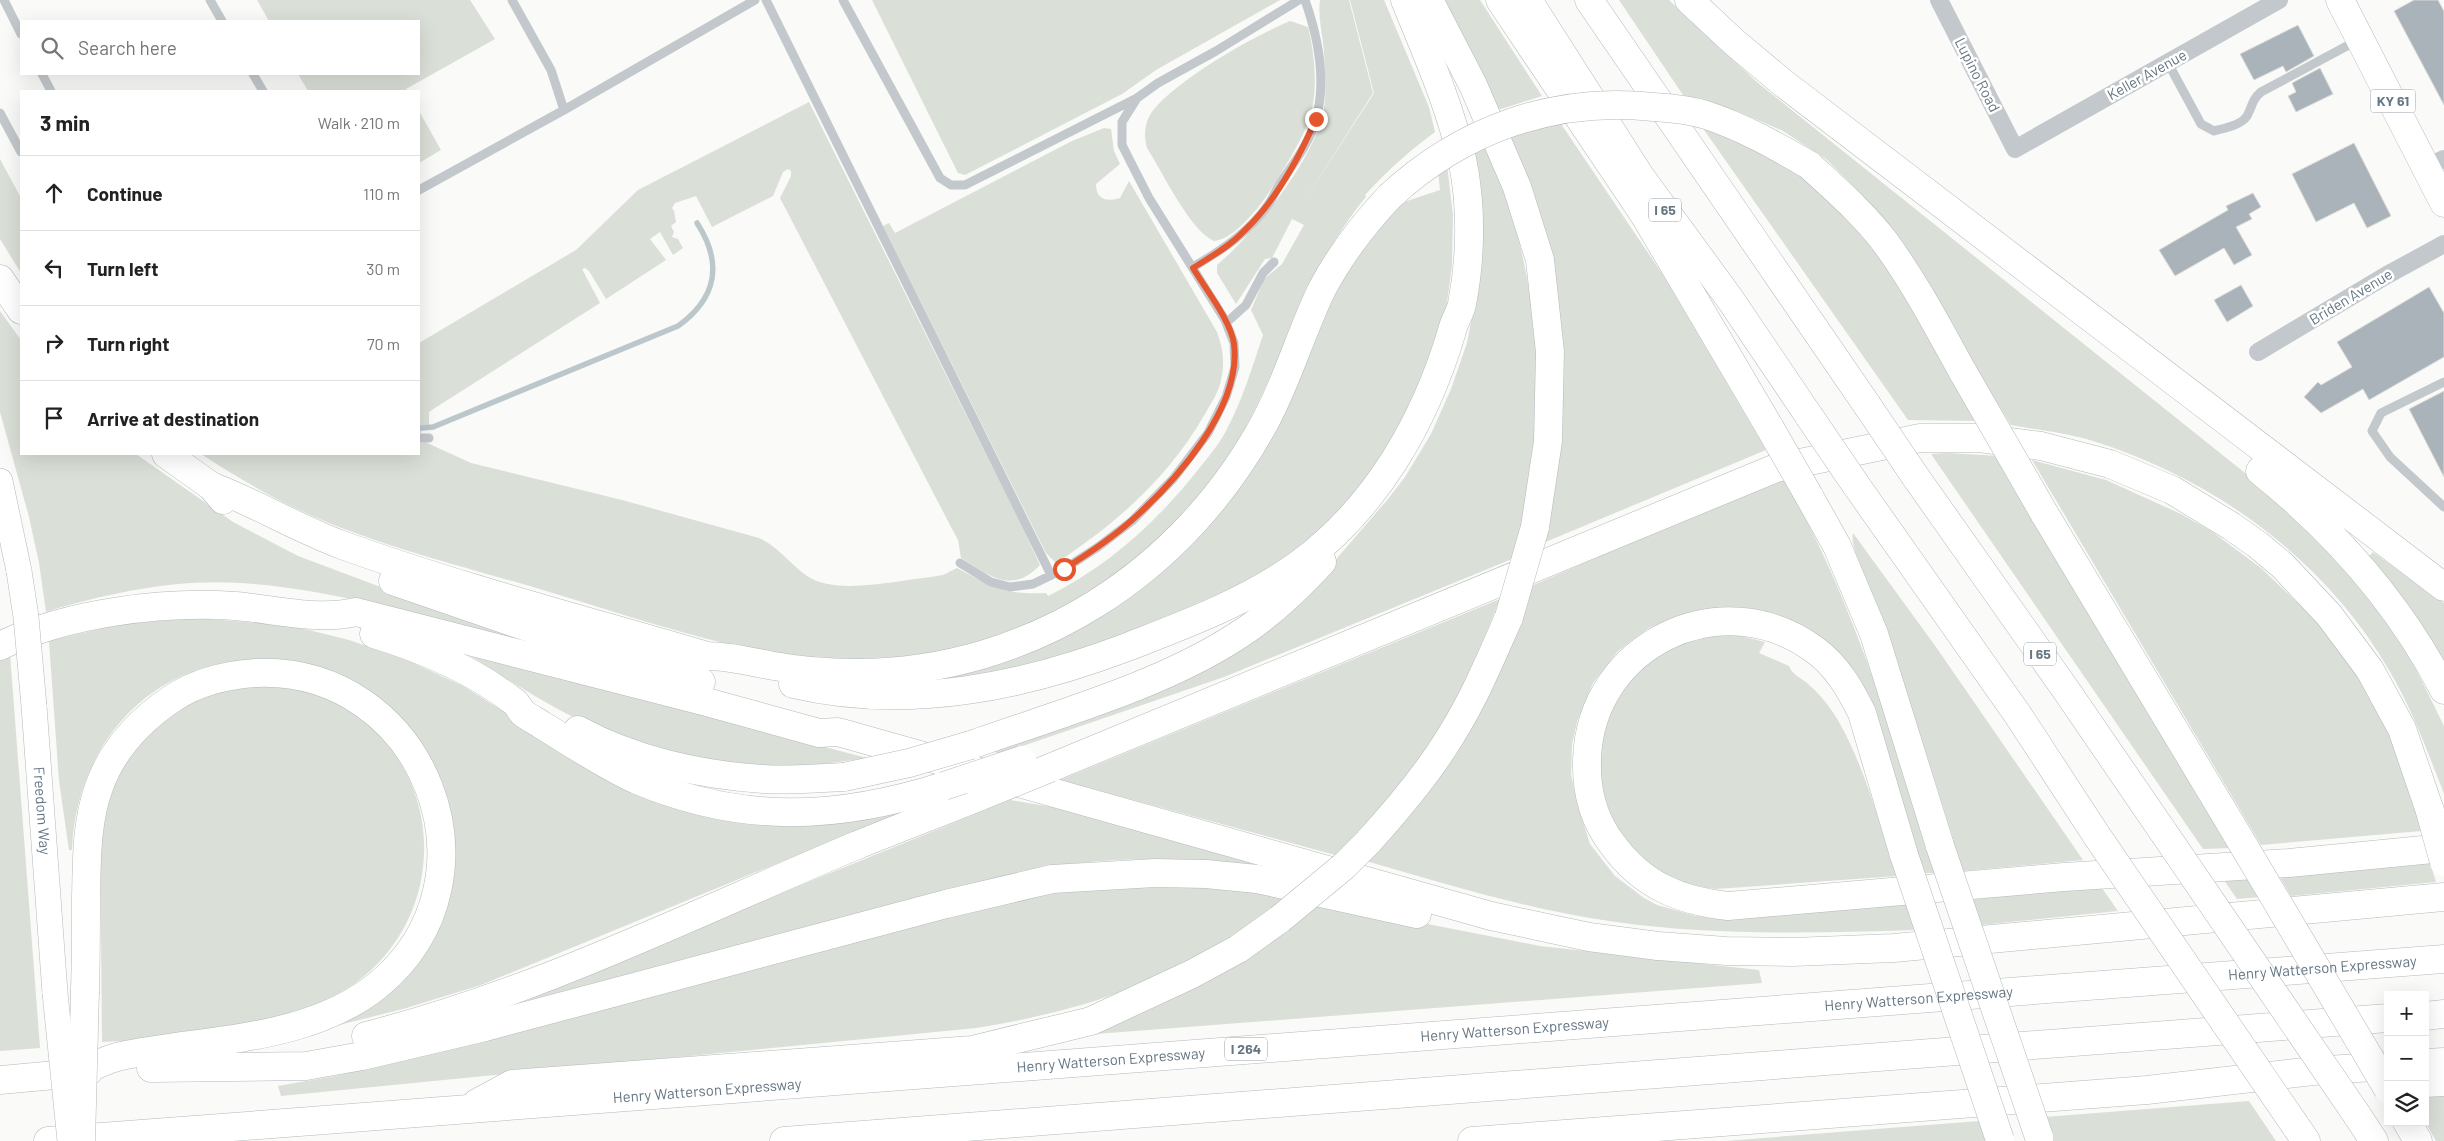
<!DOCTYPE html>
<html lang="en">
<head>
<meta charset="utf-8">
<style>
  body { margin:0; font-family:Barlow,sans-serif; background:#f2f2f2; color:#222 }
  .controls { position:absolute; right:15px; bottom:15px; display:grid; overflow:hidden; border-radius:0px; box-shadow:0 5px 20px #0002 }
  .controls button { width:45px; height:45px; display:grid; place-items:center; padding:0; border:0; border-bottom:1px solid #e0e0e0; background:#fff; color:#222; font:25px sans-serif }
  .stop { position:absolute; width:15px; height:15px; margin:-11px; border:4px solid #e4572e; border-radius:50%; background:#fff }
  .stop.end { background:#e4572e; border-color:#fff; box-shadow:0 1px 5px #0008 }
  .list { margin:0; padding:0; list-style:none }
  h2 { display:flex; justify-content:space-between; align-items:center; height:65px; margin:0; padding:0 20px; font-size:21px }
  h2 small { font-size:16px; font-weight:400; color:#767676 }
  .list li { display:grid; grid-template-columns:32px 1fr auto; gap:15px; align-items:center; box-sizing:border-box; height:75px; padding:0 20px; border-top:1px solid #e0e0e0 }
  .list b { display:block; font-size:19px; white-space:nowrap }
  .list em { font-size:16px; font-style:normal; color:#767676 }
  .icon { flex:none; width:28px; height:28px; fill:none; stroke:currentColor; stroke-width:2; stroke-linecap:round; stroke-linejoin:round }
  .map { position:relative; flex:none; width:2444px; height:1141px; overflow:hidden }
  .search { position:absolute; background:#fff; box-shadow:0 5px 20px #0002; left:20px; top:20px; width:400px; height:55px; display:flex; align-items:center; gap:12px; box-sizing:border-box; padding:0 18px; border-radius:0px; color:#767676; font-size:19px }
  .panel { position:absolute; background:#fff; box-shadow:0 5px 20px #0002; left:20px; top:90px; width:400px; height:365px; border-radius:0px }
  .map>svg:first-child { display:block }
</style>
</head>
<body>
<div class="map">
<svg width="2444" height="1141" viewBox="0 0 2444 1141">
  <rect width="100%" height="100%" fill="#fafaf8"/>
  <path fill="#dadfd7" d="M257,0H470L495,39L406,89L407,91H308L298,74H419V21H269Z
    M872,0H1280L1156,70L1122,94L965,175L958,173Z
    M1320,0H1349L1373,93L1301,206L1374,93L1350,0H1384L1429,107L1435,132C1409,151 1387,171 1365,195L1366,197C1292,286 1277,401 1204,491C1137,574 1037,635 932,655C914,658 894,657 875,658C856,659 836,663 818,660C720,649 627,615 533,587C471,569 408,553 347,530C295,511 247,484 201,454H419V443L425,442L471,463L622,500L759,538C779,547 790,564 807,576C837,596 897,580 931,577L943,575L957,568C992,587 1005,595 1046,593L1048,596C1109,566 1160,519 1201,466C1210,455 1219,444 1226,431C1242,401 1252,368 1263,335L1251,310L1264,279L1282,264L1304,225L1292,219L1272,258L1265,259L1236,304L1217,273V265C1255,233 1324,149 1325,99C1326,80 1325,61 1323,42C1321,27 1318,14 1320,0Z
    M1439,0H1480L1542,96L1495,111Z
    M1619,0H1669L1758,83L2255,481L2343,564L2391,626L2411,659L2444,726V794C2428,752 2412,709 2389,670C2325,559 2214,479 2093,441C2067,433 2038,430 2011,425L1898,245L1865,198L1826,159L1783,131L1737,111L1683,95Z
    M1290,21L1308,27C1315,56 1318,89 1310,118C1305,135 1269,196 1256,210C1245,222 1231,239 1214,241C1190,231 1162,171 1147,148C1143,134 1145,119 1155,108C1182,77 1252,37 1290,21Z
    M809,102L1021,524L1040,565C1011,595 991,576 961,558L958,540L950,525L780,198L791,176V171L788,169L783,172L773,196L712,227L696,196L675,203L672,208L674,211L676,222L671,226L674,232L672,237L678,239L683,248L673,255L660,232L650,239L666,260L606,299L589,271L585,268L582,269L600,303L435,408L429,412V425H422L421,433H419V343L576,250L638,190Z
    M419,111L441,150L419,163Z
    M1559,121L1663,275L1766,450L1543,543L1557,457L1508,134Z
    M1702,127L1737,139L1788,166L1836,203L1879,255L1979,421L1908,420Z
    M1104,128L1111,129L1114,151L1120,164L1096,184C1096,200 1107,202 1120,198L1129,181L1217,332C1223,348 1225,363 1221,380C1219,392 1211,403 1205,414C1169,477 1116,524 1056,563L1046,553L883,226L889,223L895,233L1072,141Z
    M1487,143C1496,168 1506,193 1513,218C1537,303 1544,394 1531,482C1527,508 1518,534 1512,559L1224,677L999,754L990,749L1076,718L1332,564L1388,499L1405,477L1431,434L1451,389L1467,343L1476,295L1472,150Z
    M0,159L21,198V273L0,239Z
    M1447,165L1453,215L1452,265L1445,318L1423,386L1362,489L1304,547L1233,591L1087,649L1015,671L923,683L1169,561L1344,267L1401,203L1440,190L1438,170Z
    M0,311L21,340V454H136L233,522L298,556L525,641C431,620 337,589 240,583C174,579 108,593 46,612L39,563L29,517L0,412Z
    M1947,453L2000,456L2232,848L2203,849L1931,454Z
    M2032,460L2106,480L2181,514L2211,531L2261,568L2320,624L2344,655L2385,722L2400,758L2421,831L2261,845Z
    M1784,479C1855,602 1893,739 1937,873H1925L1879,746L1784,619L1742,609L1722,608L1686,613L1649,628L1632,640L1617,652L1593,683L1577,722L1572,744L1571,774L1577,803L1590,844L1615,876L1644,898L1657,905L1696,916L1724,917L1906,902L1915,930C1815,933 1716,936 1616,922C1531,910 1448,885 1366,861L1531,586L1683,520Z
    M1853,533L1936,647L2083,860L1963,871C1935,781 1908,691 1874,603C1868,589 1849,543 1853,533Z
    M2373,552L2444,603V670L2368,557Z
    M1500,599C1481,647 1461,696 1433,739C1405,782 1371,819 1335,855L1060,780Z
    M196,618L283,625L309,630L349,640L407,660L463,686L546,738L632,788L899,811L900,813L481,985L403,1009L315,1031L419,951L439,787C408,758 377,728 346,699C336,690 325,674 313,668C296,659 269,659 250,660C146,664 75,750 72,850H69L59,781L49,641L120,624Z
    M1741,636L1765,642L1759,653L1789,666C1792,675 1802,678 1808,684C1820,694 1831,708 1839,722C1866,770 1879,824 1897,876L1716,889C1707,888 1698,888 1690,886C1588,854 1567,714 1658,657C1671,649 1684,640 1699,637C1712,634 1727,636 1741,636Z
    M465,653L867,758C842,761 817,766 792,767C722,768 653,752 589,724C546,706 506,677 465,653Z
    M10,654L40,1048L0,1051V659Z
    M234,687C265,687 294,685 323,697C444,747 459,909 354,984C320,1008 277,1017 237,1026C221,1029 205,1034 189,1037C160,1041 130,1040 102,1042L100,820L129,750L184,703Z
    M1010,800L1058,808L1266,867L1265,869C1238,867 1212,863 1185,861C1131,856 1075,862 1022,871L526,1001L658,943Z
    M2428,856L2436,882L2291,896L2275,869Z
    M2245,871L2261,897L2237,899L2219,873Z
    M1156,881L1288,896C1267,911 1248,928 1226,941C1151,989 1064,1014 976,1028L281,1096L278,1086L335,1076L387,1063L1024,893Z
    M2099,884L2118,911L1981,925L1971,895Z
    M1320,903L1540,946L1759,970L1762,983L1070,1036Z
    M2425,1094H2444V1141H2436L2425,1122Z
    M2249,1101L2276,1141H2053L2045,1117Z
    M1979,1121L1986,1141H1725Z"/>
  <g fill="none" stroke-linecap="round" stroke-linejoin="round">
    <path stroke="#bbc7cb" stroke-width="5.5" d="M422,428L433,427L678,326C717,298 723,263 697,223"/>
  </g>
  <path fill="#aab3b9" stroke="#dcdcda" d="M2414,0H2438L2444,11V105L2394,11Z
    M2298,25L2314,56L2286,72L2283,66L2254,80L2240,54Z
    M2320,68L2333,94L2296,112L2288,96L2296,92L2292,83Z
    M2354,143L2391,216L2367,228L2354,203L2316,222L2292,174Z
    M2253,193L2261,207L2249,214L2252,219L2236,227L2252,255L2234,265L2224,248L2175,276L2159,250L2228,210L2226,206Z
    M2241,285L2253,306L2227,322L2214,300Z
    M2429,287L2444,313V357L2369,400L2363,389L2321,413L2304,397L2318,382L2321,385L2352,367L2337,342Z
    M2444,391V477L2409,409Z"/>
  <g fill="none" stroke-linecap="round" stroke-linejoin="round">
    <defs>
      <g id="secondary">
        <path d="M0,481L19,571"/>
        <path id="s1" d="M34,706L55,993"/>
      </g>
      <path id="primary" d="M2340,0L2444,203"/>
      <g id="motorway">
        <path d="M1429,0L1473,85L1517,187L1540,260L1550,352L1548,441L1535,527"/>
        <path d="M1500,0L1645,216L1770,428"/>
        <path d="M1528,0L1640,176L1730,299L1809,416"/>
        <path d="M1589,0L1867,405"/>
        <path d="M1689,0L1734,42L1783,83L2444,587"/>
        <path d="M1809,165C1835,189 1863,213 1885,242C1915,283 1939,329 1964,374"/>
        <path d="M0,279L21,310"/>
        <path d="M166,454L211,486L223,500"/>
        <path d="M2260,471C2336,532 2399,603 2444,690"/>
        <path d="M1915,476L2066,690L2164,833"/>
        <path d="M1856,485L2018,715L2097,836"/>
        <path d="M211,486C256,503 296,528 342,545C461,588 585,620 707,656C730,656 751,662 774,666C801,671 829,673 857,673C1031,672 1184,573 1266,420C1288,379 1301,332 1322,289C1340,255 1363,225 1389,197"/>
        <path d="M1809,496L1837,546L1874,634L1940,846"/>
        <path d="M2044,513L2232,826"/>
        <path d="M393,581L568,641L701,682"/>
        <path d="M374,634C423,649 473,670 513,701C518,704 519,709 523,713C528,717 536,721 542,725C573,744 604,765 637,780C742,824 837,820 944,786"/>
        <path d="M0,646C65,613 163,601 235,606C275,609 316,621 356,612L703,701L819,733L838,732L1491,916L1589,937L1658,946L1726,951L1793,952L1894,948L2444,897"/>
        <path d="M793,684C907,711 1023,687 1130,646C1189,623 1246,602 1298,565C1376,508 1425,422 1452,331C1454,321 1460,314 1462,304C1471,258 1472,205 1462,159C1449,103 1426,52 1405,0"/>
        <path d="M578,730C633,760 700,775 763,779C789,781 817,778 844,777"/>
        <path d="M971,745C1058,714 1160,686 1237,636C1269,616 1296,590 1322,562"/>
        <path d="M1050,768L1776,468L1920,438H1979L2041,446L2110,464L2172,490L2231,526L2258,545L2282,565L2329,615L2370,670L2402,729L2430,811"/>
        <path d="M1368,842C1398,809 1427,775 1450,737C1474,699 1491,658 1509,617"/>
        <path d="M1904,855L1862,713C1850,689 1837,666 1815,650C1722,581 1590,644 1587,760C1586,791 1594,821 1613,845C1642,885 1680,901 1728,906L2064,877L2289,863L2444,848"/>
        <path d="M2425,1016L2444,1014"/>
        <path d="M366,1036C536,993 693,914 855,846C896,829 939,813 981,796"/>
        <path d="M2425,1063L2444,1062"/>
        <path d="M151,1068L306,1066L362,1056L485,1027L946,904L1052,879L1155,873L1206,874L1257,879L1417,914"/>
        <path d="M77,1073C91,1068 106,1059 121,1056C205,1038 306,1043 378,985C508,878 423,666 256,673C227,675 197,682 173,698C140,720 112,750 99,787C86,823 87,859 86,897C86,928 86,960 85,991"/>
        <path d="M0,1080L88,1072"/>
        <path d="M2425,1083L2444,1082"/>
        <path d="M477,1103L512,1084L972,1050L1091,1021L1192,974L1238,949L1280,919"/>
        <path d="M2357,1115L2374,1141"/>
        <path d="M2407,1122L2418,1141"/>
        <path d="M2295,1125L2306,1141"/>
        <path id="s2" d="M48,1141L2444,959"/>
        <path d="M784,1141L2388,1018"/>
        <path d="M1472,1141L2147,1090L2313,1071L2388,1066"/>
      </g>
    </defs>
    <use href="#secondary" stroke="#b3babf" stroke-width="26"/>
    <use href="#primary" stroke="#b5babe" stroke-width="29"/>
    <use href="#motorway" stroke="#b4b9bd" stroke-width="29"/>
    <path stroke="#c3c8cc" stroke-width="9" d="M4,0L21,34
      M210,0L222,21
      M766,0L1051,575
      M843,0L940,178L951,185H965L1137,98
      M2168,63L2201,124L2214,131C2225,128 2245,125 2249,112C2253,103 2253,99 2261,92L2358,40
      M42,74L51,91
      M253,74L263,91
      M564,110L755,0
      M0,113L21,152
      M419,190L564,110L551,70L512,0
      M1193,267C1222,250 1251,231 1270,202C1274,195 1277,188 1281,182C1294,163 1310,142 1316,119C1327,80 1318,37 1305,0
      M1226,323L1246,305L1263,273L1274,262
      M2444,382L2381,413L2372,431L2390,457L2444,507
      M419,438H429
      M960,563L991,582L1010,587L1033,584L1064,569L1098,547L1132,521L1173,479L1208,433L1226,397L1235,367L1234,343L1225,320L1149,198L1122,145V122L1137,98L1158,83L1216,51L1299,0"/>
    <path stroke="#c3c8cc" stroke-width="18" d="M1939,0L2015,149L2279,0
      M2427,167L2444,159
      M2258,352L2387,275L2444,244"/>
    <use href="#secondary" stroke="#fff" stroke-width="25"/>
    <use href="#primary" stroke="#fff" stroke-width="28"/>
    <use href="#motorway" stroke="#fff" stroke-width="28"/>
    <defs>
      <path id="secondary-bridge" d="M19,571L26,617L34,706
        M55,993L70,1141"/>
      <path id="motorway-bridge" d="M1389,197C1462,129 1555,96 1654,107C1671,108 1690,110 1706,115C1743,127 1776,146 1809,165
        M1964,374L2044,513
        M1867,405L1915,476
        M1809,416L1856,485
        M1770,428L1809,496
        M1509,617L1535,527
        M844,777L909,763L971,745
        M944,786L1022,760
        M981,796L1050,768
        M2430,811L2444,862
        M2232,826L2388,1089
        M2164,833L2357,1115
        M2097,836L2295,1125
        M1940,846L2039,1137
        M1904,855L2000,1140
        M1280,919L1344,866L1368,842
        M81,1141L85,991"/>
    </defs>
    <use href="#secondary-bridge" stroke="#b3babf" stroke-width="26" stroke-linecap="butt"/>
    <use href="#motorway-bridge" stroke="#b4b9bd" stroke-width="29" stroke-linecap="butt"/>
    <use href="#secondary-bridge" stroke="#fff" stroke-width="25"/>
    <use href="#motorway-bridge" stroke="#fff" stroke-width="28"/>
  </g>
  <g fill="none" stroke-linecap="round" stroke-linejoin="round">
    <path stroke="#e4572e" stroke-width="6" d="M1064,569C1088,554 1111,539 1132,520C1176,481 1242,407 1234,344C1231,321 1205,288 1193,268C1210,257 1229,247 1243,232C1274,203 1299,158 1316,119"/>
  </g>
  <g text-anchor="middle" stroke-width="5" stroke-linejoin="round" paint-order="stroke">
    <g fill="#fff" stroke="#939fa8" stroke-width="1">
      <rect x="2370.5" y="89.5" width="45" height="23" rx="4"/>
      <rect x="1649" y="198.5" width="32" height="23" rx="4"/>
      <rect x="2024" y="642.5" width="32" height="23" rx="4"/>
      <rect x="1225" y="1037.5" width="42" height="23" rx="4"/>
    </g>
    <g font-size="14" font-weight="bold" fill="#657683">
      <text x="2393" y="106">KY 61</text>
      <text x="1665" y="215">I 65</text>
      <text x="2040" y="659">I 65</text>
      <text x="1246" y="1054">I 264</text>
    </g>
    <g font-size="15" fill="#657683" stroke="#fff">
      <text transform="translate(1977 75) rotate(63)" y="5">Lupino Road</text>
      <text transform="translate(2147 75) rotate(-29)" y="5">Keller Avenue</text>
      <text transform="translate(2351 297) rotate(-31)" y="5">Briden Avenue</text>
      <text dy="5" stroke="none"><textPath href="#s1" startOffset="105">Freedom Way</textPath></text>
      <text dy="5" stroke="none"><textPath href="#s2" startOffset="2281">Henry Watterson Expressway</textPath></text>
      <text dy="5" stroke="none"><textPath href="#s2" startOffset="1876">Henry Watterson Expressway</textPath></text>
      <text dy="5" stroke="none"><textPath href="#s2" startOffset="1471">Henry Watterson Expressway</textPath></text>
      <text dy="5" stroke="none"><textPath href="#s2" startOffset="1066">Henry Watterson Expressway</textPath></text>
      <text dy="5" stroke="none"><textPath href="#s2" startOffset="661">Henry Watterson Expressway</textPath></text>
    </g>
  </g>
</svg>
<div class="controls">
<button>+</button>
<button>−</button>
<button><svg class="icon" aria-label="layers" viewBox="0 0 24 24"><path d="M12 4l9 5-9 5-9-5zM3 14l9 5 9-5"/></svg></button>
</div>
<div class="stop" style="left:1064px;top:569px"></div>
<div class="stop end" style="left:1316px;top:119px"></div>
<div class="search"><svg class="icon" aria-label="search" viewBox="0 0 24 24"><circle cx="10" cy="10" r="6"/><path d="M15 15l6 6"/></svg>Search here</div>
<section class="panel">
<h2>3 min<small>Walk · 210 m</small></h2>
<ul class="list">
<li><svg class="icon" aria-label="ahead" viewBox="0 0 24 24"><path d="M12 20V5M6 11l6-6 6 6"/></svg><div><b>Continue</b></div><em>110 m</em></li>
<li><svg class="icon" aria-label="left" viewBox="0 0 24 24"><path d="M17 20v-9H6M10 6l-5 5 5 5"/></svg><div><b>Turn left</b></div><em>30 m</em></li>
<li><svg class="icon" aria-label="right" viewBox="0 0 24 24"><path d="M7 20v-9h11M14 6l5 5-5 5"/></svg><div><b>Turn right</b></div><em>70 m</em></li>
<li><svg class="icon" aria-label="arrive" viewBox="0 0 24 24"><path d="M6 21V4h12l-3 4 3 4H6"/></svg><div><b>Arrive at destination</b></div></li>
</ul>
</section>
</div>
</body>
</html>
